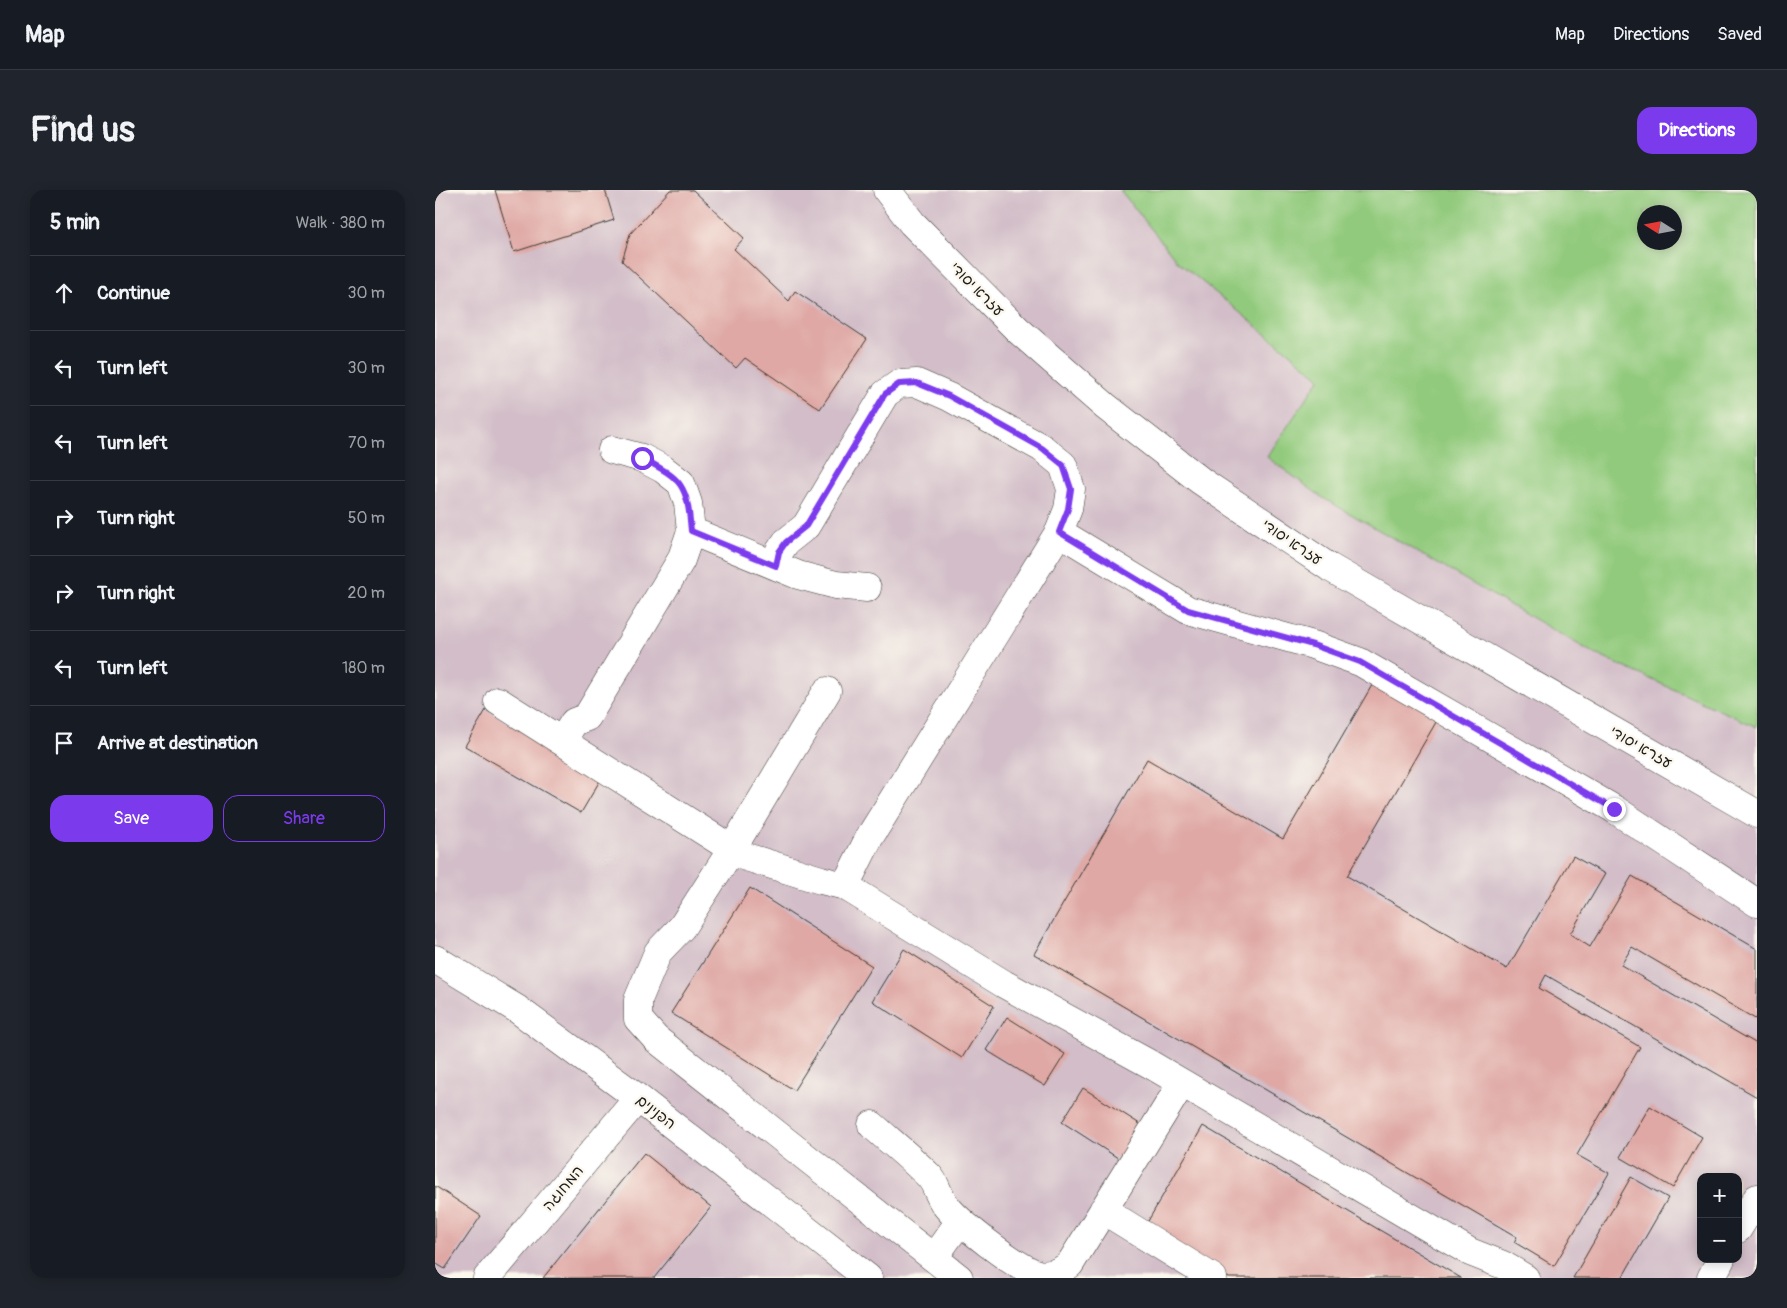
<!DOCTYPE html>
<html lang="en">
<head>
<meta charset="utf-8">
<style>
  body { margin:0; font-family:Pangolin,"Playpen Sans Hebrew",sans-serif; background:#20242c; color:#f1f3f6 }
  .controls { position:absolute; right:15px; bottom:15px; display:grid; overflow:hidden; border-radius:10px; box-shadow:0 2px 12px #0003 }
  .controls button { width:45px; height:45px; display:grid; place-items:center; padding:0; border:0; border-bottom:1px solid #363941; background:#171b24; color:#f1f3f6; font:25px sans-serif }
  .compass { position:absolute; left:1202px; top:15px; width:45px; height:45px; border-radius:50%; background:#171b24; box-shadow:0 2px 12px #0003; rotate:281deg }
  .stop { position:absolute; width:15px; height:15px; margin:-11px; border:4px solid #7c3aed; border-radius:50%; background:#fff }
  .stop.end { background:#7c3aed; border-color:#fff; box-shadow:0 1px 5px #0008 }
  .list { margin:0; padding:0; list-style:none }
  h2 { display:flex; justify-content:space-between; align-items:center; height:65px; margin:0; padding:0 20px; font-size:21px }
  h2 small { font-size:16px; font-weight:400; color:#9ea1a6 }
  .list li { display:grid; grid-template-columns:32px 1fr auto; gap:15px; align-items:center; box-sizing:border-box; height:75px; padding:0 20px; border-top:1px solid #363941 }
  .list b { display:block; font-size:19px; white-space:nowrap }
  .list em { font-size:16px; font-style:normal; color:#9ea1a6 }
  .actions { display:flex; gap:10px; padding:15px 20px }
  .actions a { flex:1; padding:11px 0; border:1px solid #7c3aed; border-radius:15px; text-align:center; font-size:18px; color:#7c3aed }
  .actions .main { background:#7c3aed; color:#fff }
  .icon { flex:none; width:28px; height:28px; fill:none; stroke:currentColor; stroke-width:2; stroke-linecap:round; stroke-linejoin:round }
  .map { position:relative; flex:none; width:1322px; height:1088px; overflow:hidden; border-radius:15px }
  header { display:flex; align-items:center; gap:30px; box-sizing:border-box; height:70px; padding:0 25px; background:#171b24; border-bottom:1px solid #363941 }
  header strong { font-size:24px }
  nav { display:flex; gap:28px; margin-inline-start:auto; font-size:18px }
  .intro { display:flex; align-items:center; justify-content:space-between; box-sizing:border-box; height:120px; padding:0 30px }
  h1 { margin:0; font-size:35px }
  .button { padding:12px 22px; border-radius:15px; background:#7c3aed; color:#fff; font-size:18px; font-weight:700 }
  main { display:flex; gap:30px; padding:0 30px }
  aside { flex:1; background:#171b24; border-radius:15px; box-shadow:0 2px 12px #0003 }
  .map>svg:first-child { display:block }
</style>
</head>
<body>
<header>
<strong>Map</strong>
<nav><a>Map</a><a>Directions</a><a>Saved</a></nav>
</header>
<div class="intro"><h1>Find us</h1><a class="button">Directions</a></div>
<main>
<aside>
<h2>5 min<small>Walk · 380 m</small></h2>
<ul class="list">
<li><svg class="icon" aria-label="ahead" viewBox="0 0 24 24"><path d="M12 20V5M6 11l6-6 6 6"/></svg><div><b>Continue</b></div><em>30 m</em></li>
<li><svg class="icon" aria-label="left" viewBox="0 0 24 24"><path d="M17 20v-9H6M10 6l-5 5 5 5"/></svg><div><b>Turn left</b></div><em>30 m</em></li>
<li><svg class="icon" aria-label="left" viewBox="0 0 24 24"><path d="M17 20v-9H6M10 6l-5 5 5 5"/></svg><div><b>Turn left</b></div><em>70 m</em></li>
<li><svg class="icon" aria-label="right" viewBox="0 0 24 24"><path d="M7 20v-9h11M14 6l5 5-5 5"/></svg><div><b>Turn right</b></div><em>50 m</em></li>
<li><svg class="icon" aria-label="right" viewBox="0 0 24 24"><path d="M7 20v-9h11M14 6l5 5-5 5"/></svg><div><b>Turn right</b></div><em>20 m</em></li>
<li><svg class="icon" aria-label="left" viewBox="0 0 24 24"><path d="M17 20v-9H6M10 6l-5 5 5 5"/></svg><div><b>Turn left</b></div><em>180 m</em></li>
<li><svg class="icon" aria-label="arrive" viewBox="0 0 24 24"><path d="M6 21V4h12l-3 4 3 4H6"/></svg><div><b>Arrive at destination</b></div></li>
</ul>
<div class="actions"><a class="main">Save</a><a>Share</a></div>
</aside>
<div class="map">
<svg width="1322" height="1088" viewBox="0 0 1322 1088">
  <rect width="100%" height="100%" fill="#fbf7ec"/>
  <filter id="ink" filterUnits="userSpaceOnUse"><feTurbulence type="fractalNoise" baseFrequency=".02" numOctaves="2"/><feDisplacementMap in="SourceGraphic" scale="10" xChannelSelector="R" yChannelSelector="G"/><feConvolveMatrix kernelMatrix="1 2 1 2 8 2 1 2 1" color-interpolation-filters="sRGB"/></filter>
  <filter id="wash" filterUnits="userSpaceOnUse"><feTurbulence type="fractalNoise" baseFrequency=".0096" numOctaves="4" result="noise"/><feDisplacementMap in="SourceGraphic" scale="20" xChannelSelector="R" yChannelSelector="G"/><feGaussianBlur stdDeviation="1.12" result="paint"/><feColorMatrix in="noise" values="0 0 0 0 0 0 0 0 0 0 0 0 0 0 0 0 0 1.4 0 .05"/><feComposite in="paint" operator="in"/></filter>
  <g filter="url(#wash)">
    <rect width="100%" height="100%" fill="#eae4c4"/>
    <path fill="#d2bdc8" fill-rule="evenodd" d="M0,0H1322V1088H0ZM1210,22H1240V52H1210ZM1266,987H1303V1069H1266Z"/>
    <path fill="#92ca7d" stroke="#57734c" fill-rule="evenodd" d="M685,0H1322V537L1160,464L888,308L832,267L885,188L743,72ZM1210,22H1240V52H1210Z"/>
    <g id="blocks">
      <path fill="#dfa8a5" d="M60,0H170L179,30L79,62Z
        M235,0H258L309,48L299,59L354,111L360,101L432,149L385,219L310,168L301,178L187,71L195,44Z
        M940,490L1004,527L912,686L1072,779L1138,666L1170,684L1135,744L1155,757L1197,686L1322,759V830L1197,757L1186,775L1322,854V907L1111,785L1104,798L1205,857L1142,965L1174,983L1119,1076L1079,1052L1082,1047L599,764L712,569L848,649Z
        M51,520L167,587L146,623L30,556Z
        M315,698L437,776L359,900L236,823Z
        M469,759L559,816L527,868L437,811Z
        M572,827L630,864L610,896L551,860Z
        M648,898L708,936L686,970L627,932Z
        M1215,916L1267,947L1238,998L1185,967Z
        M768,936L1026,1088H794L709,1038Z
        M209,963L276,1017L219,1088H108Z
        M1196,987L1233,1008L1187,1088H1138Z
        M0,996L46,1026L10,1079L0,1073Z"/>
    </g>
  </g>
  <g filter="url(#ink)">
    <use href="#blocks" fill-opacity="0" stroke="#3b3a35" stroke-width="1"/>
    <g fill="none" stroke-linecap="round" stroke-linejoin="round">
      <defs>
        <path id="minor" d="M452,0L477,33L583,140L670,216L766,291L894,377L1322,624
          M256,341L363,385L401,395L432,398
          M624,342L753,420L878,455L925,472L1179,619L1322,713
          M341,376L344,362L351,352L371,336L450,204L464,194L482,193L514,207L607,258L628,275L636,299L633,319L624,342L434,648L410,696
          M392,501L297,659L247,737L223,762L203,810V829L221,849L524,1088
          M63,511L308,666L386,690L410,696L569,794L713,873L1035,1062L1068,1075L1090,1088
          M127,551L139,532L152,527L246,370L256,341L253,313L246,293L228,279L207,268L177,260
          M0,769L82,819L203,908L433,1088
          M437,935C456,952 476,968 494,986C501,993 503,1005 509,1013C520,1030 584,1080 603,1084C615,1086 626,1082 635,1074L747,893
          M668,1020L778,1088
          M1303,1039L1322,1008
          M499,1067L525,1031
          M52,1088L203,908
          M1276,1088L1286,1069"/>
      </defs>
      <use href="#minor" stroke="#3b3a35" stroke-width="29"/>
      <use href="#minor" stroke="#fff" stroke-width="28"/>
    </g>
  </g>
  <g fill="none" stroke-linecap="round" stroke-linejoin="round" filter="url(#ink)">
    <path stroke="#7c3aed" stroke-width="6" d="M207,268C248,290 252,294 256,341L341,376L344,362L351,352L371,336L450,204L464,194L482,193L514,206L607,258L628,275L636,299L633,319L624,342L753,420L878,455L925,472L1179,619"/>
  </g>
  <g text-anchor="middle" stroke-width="4.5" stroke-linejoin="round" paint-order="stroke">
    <g font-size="15" fill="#1c1c1c" stroke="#fbf7ec">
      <text transform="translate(542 99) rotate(45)" y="5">עזרא יסודי</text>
      <text transform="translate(857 352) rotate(34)" y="5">עזרא יסודי</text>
      <text transform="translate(1206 557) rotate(30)" y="5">עזרא יסודי</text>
      <text transform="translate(221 922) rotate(38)" y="5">הפנינים</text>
      <text transform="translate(128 998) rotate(-50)" y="5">המחוגה</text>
    </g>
  </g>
</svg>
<div class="controls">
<button>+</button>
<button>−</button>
</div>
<svg class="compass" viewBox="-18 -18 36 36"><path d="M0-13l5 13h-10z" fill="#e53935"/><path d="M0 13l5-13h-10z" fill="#9ea1a6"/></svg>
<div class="stop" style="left:207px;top:268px"></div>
<div class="stop end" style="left:1179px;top:619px"></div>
</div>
</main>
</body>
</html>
